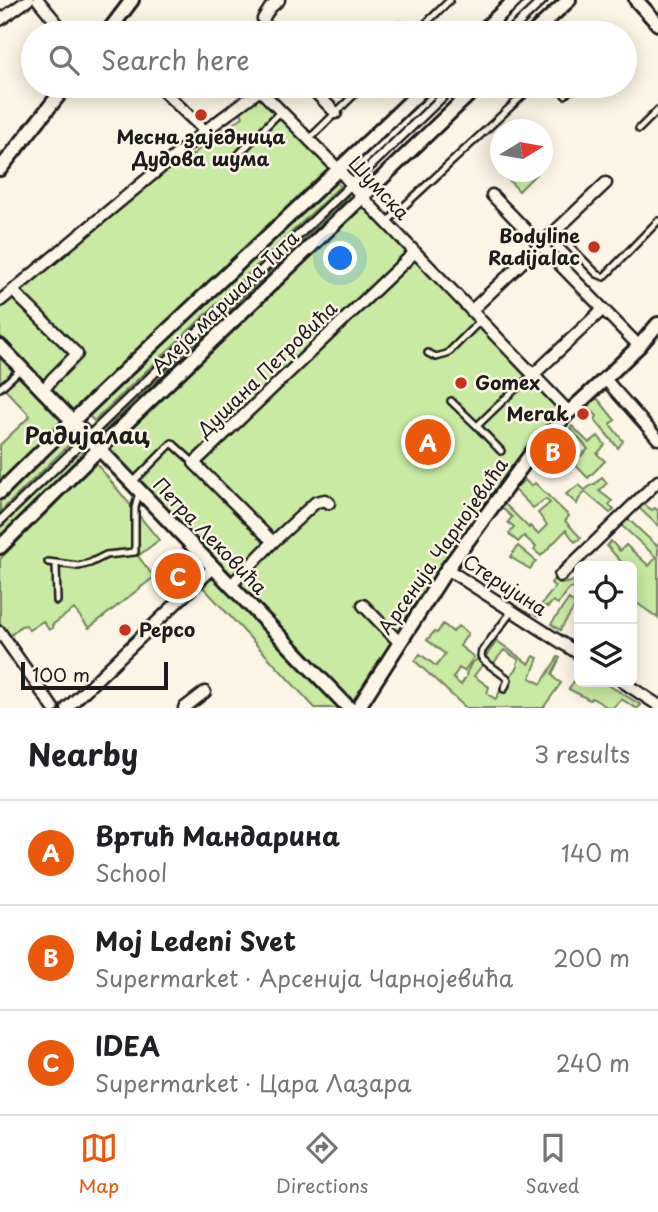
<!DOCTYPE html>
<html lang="en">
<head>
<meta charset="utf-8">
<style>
  body { margin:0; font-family:"Playpen Sans",sans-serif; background:#f2f2f2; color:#202124 }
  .controls { position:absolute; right:21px; bottom:21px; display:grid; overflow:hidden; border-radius:10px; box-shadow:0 4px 18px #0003 }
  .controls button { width:63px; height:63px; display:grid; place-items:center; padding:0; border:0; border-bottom:2px solid #e0e0e0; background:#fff; color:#202124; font:35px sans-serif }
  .compass { position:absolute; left:490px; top:119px; width:63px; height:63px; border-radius:50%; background:#fff; box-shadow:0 4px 18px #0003; rotate:79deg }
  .scale { position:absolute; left:21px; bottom:18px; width:147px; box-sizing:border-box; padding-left:7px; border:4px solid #1c1c1c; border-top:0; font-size:19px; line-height:24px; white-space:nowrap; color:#1c1c1c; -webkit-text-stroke:5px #fcf5e5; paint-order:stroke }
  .you { position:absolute; left:341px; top:259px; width:24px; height:24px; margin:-18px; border:5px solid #fff; border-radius:50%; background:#1a73e8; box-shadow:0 0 0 10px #1a73e833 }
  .badge { display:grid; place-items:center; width:46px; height:46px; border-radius:50%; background:#ea580c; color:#fff; font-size:23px; font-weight:700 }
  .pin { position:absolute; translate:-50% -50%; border:4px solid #fff; box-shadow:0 2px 7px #0006 }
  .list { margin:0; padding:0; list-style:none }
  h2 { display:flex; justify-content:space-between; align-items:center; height:91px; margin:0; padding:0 28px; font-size:30px }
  h2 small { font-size:23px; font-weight:400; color:#757577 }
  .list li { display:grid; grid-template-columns:46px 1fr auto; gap:21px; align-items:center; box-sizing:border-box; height:105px; padding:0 28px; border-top:2px solid #e0e0e0 }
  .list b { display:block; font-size:26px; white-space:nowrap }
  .list p { margin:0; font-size:23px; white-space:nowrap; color:#757577 }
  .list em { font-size:23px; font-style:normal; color:#757577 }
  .icon { flex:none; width:38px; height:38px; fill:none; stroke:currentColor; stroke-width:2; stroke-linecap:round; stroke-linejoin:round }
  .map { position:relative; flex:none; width:658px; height:708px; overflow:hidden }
  .search { position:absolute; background:#fff; box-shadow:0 4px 18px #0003; left:21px; right:21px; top:21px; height:77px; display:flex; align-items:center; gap:18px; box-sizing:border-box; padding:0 24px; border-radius:38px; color:#757577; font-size:26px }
  .sheet { height:406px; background:#fff }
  nav { display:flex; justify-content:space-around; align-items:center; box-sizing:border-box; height:98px; border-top:2px solid #e0e0e0; background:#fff; font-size:19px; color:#757577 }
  nav a { display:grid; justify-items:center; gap:4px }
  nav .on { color:#ea580c }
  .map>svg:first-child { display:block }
</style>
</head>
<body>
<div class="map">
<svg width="658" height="708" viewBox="0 0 658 708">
  <rect width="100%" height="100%" fill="#fcf5e5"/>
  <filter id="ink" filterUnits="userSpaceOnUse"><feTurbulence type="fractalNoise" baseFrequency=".0143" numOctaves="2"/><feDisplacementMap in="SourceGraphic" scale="14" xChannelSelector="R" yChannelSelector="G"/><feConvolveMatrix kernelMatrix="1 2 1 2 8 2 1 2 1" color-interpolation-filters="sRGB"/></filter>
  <g filter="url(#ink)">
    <path fill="#f7e2de" d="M240,110L243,117L211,139L180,166L174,161Z"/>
    <path fill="#c8eaa2" stroke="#72835f" stroke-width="2" d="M260,93L335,171L330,176L325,173L80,403L85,413L334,180L340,186L94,421L86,413L80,419L0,336V304L174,161L180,166L211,139L243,117L240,110Z
      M500,165V172H538L519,191L497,168Z
      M349,196L354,201L108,438L102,433Z
      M362,201L565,412L359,699H353L345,694L297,642L106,447L111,441L115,444L359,209L358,204Z
      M0,354L64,419L0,481V445L30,416L0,384Z
      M597,398L615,420L610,424L623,441L618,448L595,420L597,416L587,406Z
      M572,426L589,443L598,436L605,445L597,454L605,461L588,478L558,447L562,444L566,449L571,445L581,456L588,449L570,428Z
      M67,428L76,438L0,512V496Z
      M84,447L91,455L0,543V528Z
      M96,463L159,540L138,556L154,577L89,628L74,609L52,625L53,628L49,630L43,621L29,630L26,625L21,626L6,640L0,631V559Z
      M602,477L607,483L599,491L612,501L609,505L614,510L610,513L585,492L579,499L577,504L566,494L579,485L585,490L593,484L594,485Z
      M525,480L531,486L535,483L569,516L565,521L581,538L575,542L566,530L541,556L534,550L536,547L524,536L518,542L509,534L514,527L508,522L512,517L502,508L504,503L529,528L530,526L538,534L547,525L538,513L550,503L546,499L533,508L514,489Z
      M641,502L652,510L655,508L658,511V526L637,506Z
      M626,517L656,545L658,544V618L634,601L632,603V580L634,577L632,574V566H625L607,546L611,541L620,551L626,545L649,566L656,557L621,525L620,523Z
      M518,546L536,561L530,569L510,557Z
      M555,578L562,584L574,581L579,585L575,589L570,588L558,604L553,601L548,607L545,606L538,616L534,614L555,587L551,583Z
      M209,579L218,580L340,708H315L202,586Z
      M569,599L576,605L560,630L551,624Z
      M443,624L453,632L458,626L468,633L460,646L474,657L464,671L459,668L453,678L461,685L467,675L466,674L471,664L477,659L483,664L474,676L489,687L487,694L496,699L502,687L507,690L512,681L510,677L518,667L517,663L519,660L504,650L492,665L486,659V656L497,641L529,664L534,656L538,658L530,678L541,684L558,657L560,658L552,674L555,679L561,683L543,708H466L415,661L420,654L436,666L445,654L427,640L434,632L437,633Z
      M576,678L579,682H603L641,705L638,708H636L621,699L613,708H609L592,698L590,700L569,689Z"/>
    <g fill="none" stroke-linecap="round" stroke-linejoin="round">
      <defs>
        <path id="service" d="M416,33L450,0
          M565,95L574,86
          M639,129L658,110
          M309,139L363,86
          M238,155L280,112
          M387,222L533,86
          M555,231L597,274L604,277L658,221
          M428,353L436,357L447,354L481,320
          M0,388L21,369
          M451,401L477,426
          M501,451L477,426L511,393L533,375
          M132,483L172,443L194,463
          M48,562L79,566L90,563L106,555L135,552V508L139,492
          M56,563L57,601
          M504,689L508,680L507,678L483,660L481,656L482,651L512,611"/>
        <path id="pedestrian" d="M508,33L543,0
          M0,521L454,86"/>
        <path id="minor" d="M38,0L65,33
          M0,20L28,0
          M268,33L263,19L270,8L279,0
          M389,33L399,28
          M158,86L205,131
          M309,86L336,113
          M492,195L639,346
          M13,291L77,354L52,379L43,391
          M0,301L205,131L260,90L339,170L362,197L569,412
          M472,310L606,183
          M533,375L603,309
          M605,379L658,439
          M273,542L194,463L415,252
          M447,569L579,654
          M560,576L658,481
          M231,585L273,542L316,502L325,500L329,503
          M363,605L399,642
          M0,632L53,708
          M623,682L658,705
          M67,708L214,567
          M184,708L205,692"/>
        <path id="tertiary" d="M636,0L658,24
          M107,33L132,0
          M480,33L515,0
          M533,33L569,0
          M0,169L66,86
          M0,346L349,708
          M0,492C139,354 285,222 426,86
          M0,547L99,449L478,86
          M358,708L447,569L533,451L569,412L605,379L639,346L658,324"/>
      </defs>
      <use href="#service" stroke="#1c1c1c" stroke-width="10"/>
      <use href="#pedestrian" stroke="#1c1c1c" stroke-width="12"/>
      <use href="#minor" stroke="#1c1c1c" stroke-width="15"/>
      <use href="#tertiary" stroke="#1c1c1c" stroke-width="18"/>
      <use href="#service" stroke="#fcf5e5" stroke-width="5"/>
      <use href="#pedestrian" stroke="#fcf5e5" stroke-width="7"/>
      <use href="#minor" stroke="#fcf5e5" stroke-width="10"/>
      <use href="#tertiary" stroke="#fcf5e5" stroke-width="12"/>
    </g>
  </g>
  <g fill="#c8321e" stroke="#fcf5e5" stroke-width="2.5">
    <circle cx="201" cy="115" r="7"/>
    <circle cx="594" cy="247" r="7"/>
    <circle cx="461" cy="383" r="7"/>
    <circle cx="583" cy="414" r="7"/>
    <circle cx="125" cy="630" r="7"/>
  </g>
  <g text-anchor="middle" stroke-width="5" stroke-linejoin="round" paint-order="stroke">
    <g font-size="19" font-weight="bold" fill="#1c1c1c" stroke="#fcf5e5" text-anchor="end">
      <text x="201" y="144" text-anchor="middle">Месна заједница<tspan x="201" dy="22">Дудова шума</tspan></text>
      <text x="580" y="243">Bodyline<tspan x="580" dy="22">Radijalac</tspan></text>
      <text x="475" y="390" text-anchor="start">Gomex</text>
      <text x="569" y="421">Merak</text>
      <text x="139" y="637" text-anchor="start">Pepco</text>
    </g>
    <g font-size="19" fill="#1c1c1c" stroke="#fcf5e5">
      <text transform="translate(379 188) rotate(47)" y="7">Шумска</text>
      <text transform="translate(225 302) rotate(-44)" y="7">Алеја маршала Тита</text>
      <text transform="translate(267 369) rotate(-44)" y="7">Душана Петровића</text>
      <text transform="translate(210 536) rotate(46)" y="7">Петра Лековића</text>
      <text transform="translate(443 546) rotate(-55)" y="7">Арсенија Чарнојевића</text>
      <text transform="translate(505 585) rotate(33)" y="7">Стеријина</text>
    </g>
    <g font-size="23" font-weight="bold" fill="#1c1c1c" stroke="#fcf5e5">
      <text x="87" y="444">Радијалац</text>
    </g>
  </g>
</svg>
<div class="controls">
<button><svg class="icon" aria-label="locate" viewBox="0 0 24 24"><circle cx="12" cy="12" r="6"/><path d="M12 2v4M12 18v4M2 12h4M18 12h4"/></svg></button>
<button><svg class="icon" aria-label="layers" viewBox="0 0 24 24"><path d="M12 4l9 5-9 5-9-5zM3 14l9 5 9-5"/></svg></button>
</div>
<svg class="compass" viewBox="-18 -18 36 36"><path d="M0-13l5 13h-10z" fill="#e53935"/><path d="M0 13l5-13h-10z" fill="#757577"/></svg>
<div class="scale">100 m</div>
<div class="you"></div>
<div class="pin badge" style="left:428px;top:442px">A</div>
<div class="pin badge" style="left:553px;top:451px">B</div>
<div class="pin badge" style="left:178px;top:576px">C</div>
<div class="search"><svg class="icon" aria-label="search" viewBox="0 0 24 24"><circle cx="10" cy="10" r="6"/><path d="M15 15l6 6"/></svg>Search here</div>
</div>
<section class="sheet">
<h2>Nearby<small>3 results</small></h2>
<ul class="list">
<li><span class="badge">A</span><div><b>Вртић Мандарина</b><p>School</p></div><em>140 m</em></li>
<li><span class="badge">B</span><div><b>Moj Ledeni Svet</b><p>Supermarket · Арсенија Чарнојевића</p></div><em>200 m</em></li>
<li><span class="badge">C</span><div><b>IDEA</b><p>Supermarket · Цара Лазара</p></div><em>240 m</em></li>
</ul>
</section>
<nav>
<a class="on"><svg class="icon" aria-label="map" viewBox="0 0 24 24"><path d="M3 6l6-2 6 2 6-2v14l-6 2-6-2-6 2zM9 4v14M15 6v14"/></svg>Map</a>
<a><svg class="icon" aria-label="directions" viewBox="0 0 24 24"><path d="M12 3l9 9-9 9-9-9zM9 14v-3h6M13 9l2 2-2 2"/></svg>Directions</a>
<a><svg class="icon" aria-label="saved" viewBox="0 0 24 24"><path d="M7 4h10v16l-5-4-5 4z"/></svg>Saved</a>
</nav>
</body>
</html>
